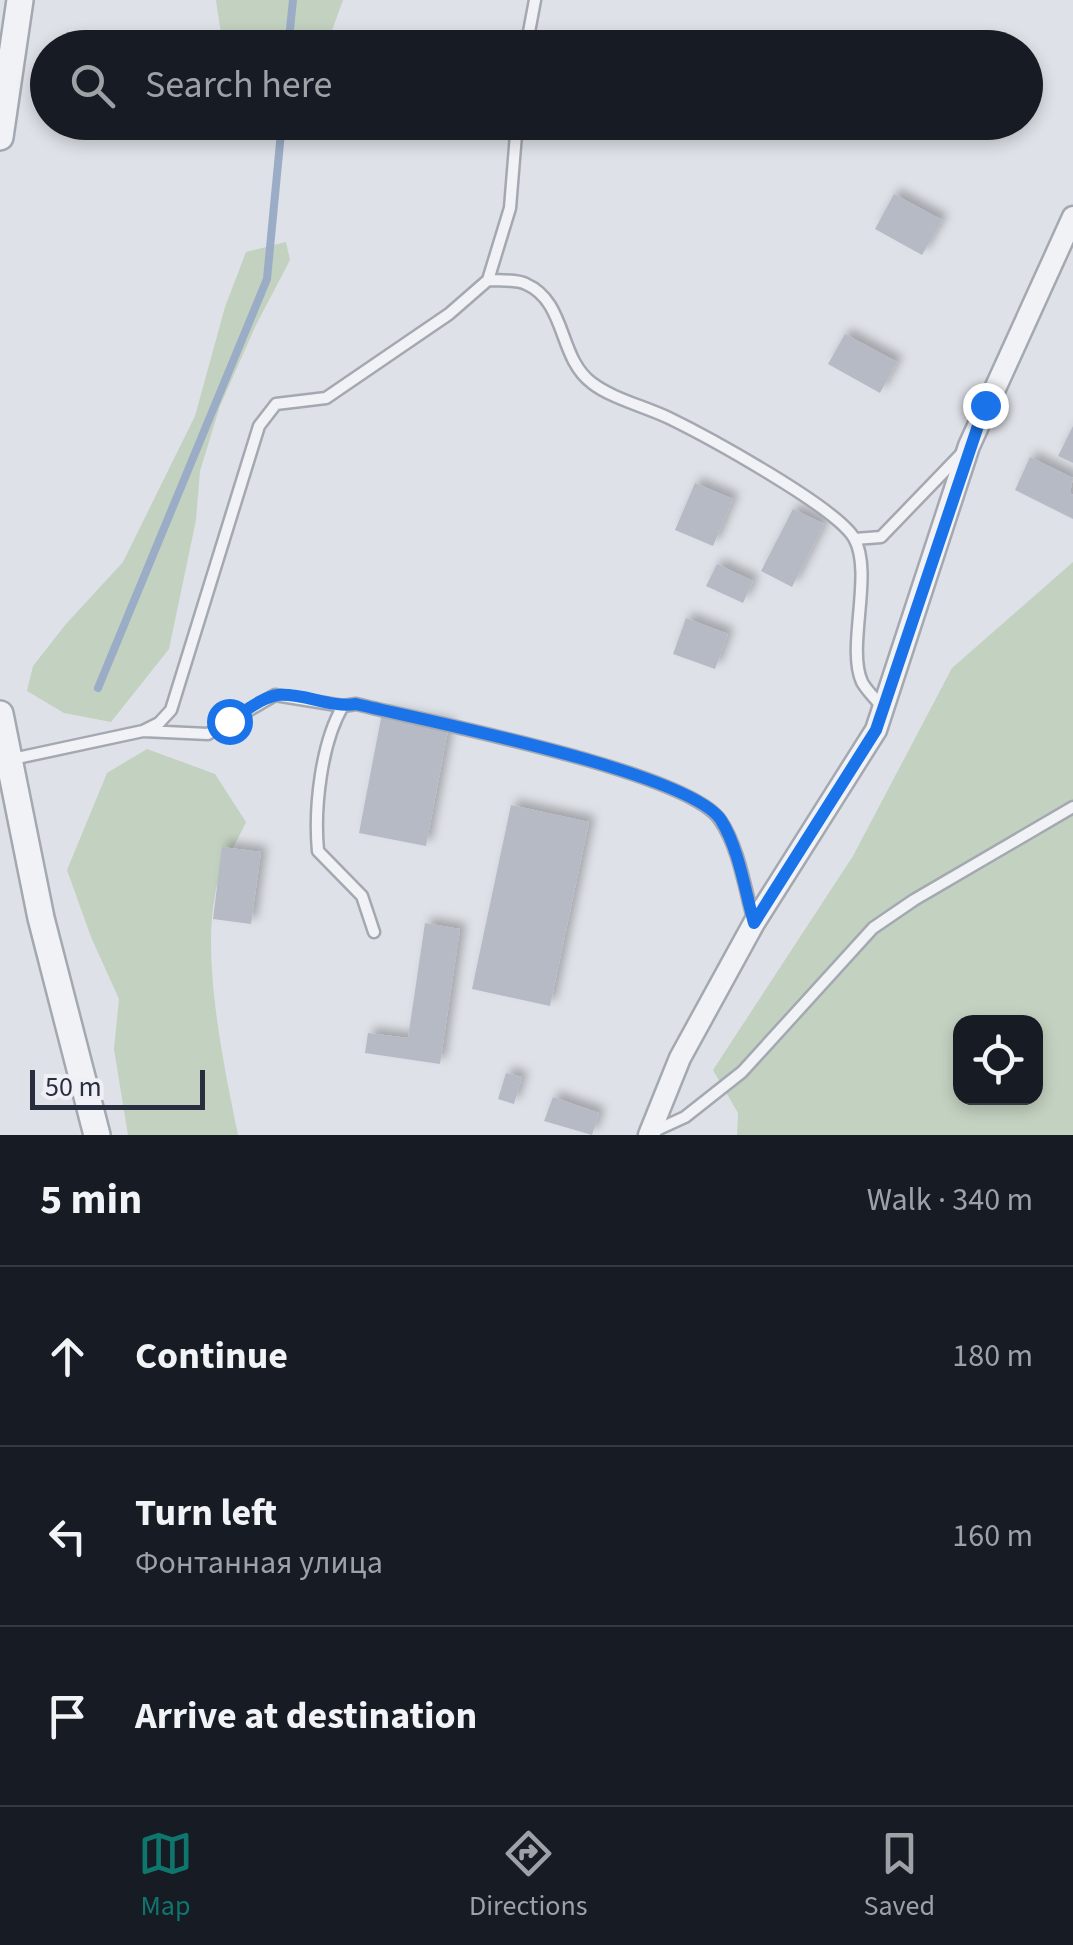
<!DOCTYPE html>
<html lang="en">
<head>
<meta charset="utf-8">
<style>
  body { margin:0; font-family:"Source Sans 3",sans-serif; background:#242831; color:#f1f3f6 }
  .controls { position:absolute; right:30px; bottom:30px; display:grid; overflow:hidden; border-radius:20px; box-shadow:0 5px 15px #0003 }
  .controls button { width:90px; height:90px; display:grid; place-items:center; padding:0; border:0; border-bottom:2px solid #363941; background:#171b24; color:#f1f3f6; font:50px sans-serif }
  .scale { position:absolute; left:30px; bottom:25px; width:175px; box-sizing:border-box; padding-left:10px; border:5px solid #282e3d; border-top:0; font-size:28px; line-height:35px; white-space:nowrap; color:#282e3d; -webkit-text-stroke:8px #eef0f5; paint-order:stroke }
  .stop { position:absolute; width:30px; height:30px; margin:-22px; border:8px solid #1a73e8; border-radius:50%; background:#fff }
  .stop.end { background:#1a73e8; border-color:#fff; box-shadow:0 2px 10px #0008 }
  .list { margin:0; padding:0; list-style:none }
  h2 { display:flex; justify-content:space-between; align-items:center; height:130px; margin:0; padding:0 40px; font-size:42px }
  h2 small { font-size:32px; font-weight:400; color:#9ea1a6 }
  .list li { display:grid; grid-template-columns:65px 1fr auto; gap:30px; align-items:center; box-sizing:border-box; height:180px; padding:0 40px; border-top:2px solid #363941 }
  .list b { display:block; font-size:38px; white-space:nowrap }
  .list p { margin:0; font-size:32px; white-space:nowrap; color:#9ea1a6 }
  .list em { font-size:32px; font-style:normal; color:#9ea1a6 }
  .icon { flex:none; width:55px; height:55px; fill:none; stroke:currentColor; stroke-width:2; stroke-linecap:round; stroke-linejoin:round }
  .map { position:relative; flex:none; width:1073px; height:1135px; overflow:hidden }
  .search { position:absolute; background:#171b24; box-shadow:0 5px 15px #0003; left:30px; right:30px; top:30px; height:110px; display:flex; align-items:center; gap:25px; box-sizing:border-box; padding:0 35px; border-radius:55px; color:#9ea1a6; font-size:38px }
  .sheet { height:670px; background:#171b24 }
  nav { display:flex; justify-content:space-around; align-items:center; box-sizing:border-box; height:140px; border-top:2px solid #363941; background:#171b24; font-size:28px; color:#9ea1a6 }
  nav a { display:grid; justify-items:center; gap:5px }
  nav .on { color:#0f766e }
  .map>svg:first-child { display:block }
</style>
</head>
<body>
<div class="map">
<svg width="1073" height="1135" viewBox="0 0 1073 1135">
  <defs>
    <filter id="shadow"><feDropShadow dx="6" dy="-6" stdDeviation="5" flood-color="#0004"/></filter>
  </defs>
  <rect width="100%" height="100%" fill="#dee1e7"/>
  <path fill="#c3d1c0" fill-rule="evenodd" d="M216,0H343L326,47L223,48Z
    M286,242L290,260L256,325L220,406L200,471L196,520L169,649L111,722L64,713L27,691L33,666L66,624L123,562L195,416L225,307L246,252Z
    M1073,562V1135H737L738,1113L713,1070L853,856L952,668ZM960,1022H1036V1098H960Z
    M147,749L215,774L246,822C236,844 219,870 215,894C202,962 224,1067 238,1135H128L114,1049L119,999L91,937L67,870L107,773Z"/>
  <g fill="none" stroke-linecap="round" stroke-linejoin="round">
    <path stroke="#9bacc6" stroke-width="8" d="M288,48L293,0
      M98,688L267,279L282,122"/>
  </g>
  <path fill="#b6bac4" filter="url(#shadow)" d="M894,194L942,220L922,255L875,229Z
    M845,334L897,362L880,393L828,364Z
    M1073,426V463L1058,456Z
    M1030,457L1073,478L1070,493L1073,495V519L1015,490Z
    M695,483L733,499L713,546L675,530Z
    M793,509L824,524L792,587L761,571Z
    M717,564L753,581L743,603L706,586Z
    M686,618L728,634L715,669L673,654Z
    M382,713L449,725L426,846L359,833Z
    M511,805L589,822L550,1006L472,989Z
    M222,847L261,852L251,924L213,919Z
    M425,923L460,929L440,1064L365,1053L368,1033L408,1038Z
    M506,1073L522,1077L514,1104L498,1099Z
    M553,1097L599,1113L592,1135L544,1121Z"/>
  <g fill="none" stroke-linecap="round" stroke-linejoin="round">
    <defs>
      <path id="service" d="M526,48L535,0
        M488,280C499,281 516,279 526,284C567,302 558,358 592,383C611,398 646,407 669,418C706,436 836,507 854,538C874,573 846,647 862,682C866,690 876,699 881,706
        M855,539L881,537L963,452
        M144,731L208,734L275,695L343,706
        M8,760L143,731L159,723L171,710L259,426L276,404L326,398L449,314L488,280L510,208L517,122
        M374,932L362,896L318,851C314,808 321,743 343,706L356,704C424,721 687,771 720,820C739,847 745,890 754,922
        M650,1133L685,1117L742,1072L873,928L914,900L1073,807"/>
      <path id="minor" d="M649,1135L680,1058L754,923L876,730L969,446L1073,217"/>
      <path id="tertiary" d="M0,137L20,0
        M0,714L41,918L97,1135"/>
    </defs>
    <use href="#service" stroke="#a4a8b1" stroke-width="15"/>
    <use href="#minor" stroke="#a4a8b1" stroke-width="25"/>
    <use href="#tertiary" stroke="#a4a8b1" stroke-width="30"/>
    <use href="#service" stroke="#f1f2f6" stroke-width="10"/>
    <use href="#minor" stroke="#f1f2f6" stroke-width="20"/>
    <use href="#tertiary" stroke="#f1f2f6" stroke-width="25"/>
  </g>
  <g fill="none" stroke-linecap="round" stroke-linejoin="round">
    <path stroke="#1a73e8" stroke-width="12" d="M229,721C243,713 262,697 278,695C305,693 330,708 356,704C423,720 689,772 721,820C739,849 745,891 754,923L876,730L985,405"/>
  </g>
</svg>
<div class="controls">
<button><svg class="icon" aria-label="locate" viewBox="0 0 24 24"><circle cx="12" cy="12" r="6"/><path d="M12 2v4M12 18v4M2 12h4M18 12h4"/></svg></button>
</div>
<div class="scale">50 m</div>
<div class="stop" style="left:229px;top:721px"></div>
<div class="stop end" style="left:985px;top:405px"></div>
<div class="search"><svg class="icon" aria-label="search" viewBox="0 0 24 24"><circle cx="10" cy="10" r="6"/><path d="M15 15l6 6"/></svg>Search here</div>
</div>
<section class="sheet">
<h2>5 min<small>Walk · 340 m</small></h2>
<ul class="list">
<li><svg class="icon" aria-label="ahead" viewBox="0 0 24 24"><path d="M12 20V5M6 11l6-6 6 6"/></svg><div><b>Continue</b></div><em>180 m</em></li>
<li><svg class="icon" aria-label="left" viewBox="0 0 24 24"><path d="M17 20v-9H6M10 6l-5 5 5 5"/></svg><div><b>Turn left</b><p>Фонтанная улица</p></div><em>160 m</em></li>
<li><svg class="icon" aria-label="arrive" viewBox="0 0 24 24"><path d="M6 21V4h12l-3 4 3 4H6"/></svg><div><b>Arrive at destination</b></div></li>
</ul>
</section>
<nav>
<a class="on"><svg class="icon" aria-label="map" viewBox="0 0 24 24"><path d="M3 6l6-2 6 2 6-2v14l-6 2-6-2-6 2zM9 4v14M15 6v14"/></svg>Map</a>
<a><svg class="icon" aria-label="directions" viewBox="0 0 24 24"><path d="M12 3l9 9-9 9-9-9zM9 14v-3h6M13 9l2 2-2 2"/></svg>Directions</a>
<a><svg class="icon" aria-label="saved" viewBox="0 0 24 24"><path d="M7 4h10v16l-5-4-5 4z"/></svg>Saved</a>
</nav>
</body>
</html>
